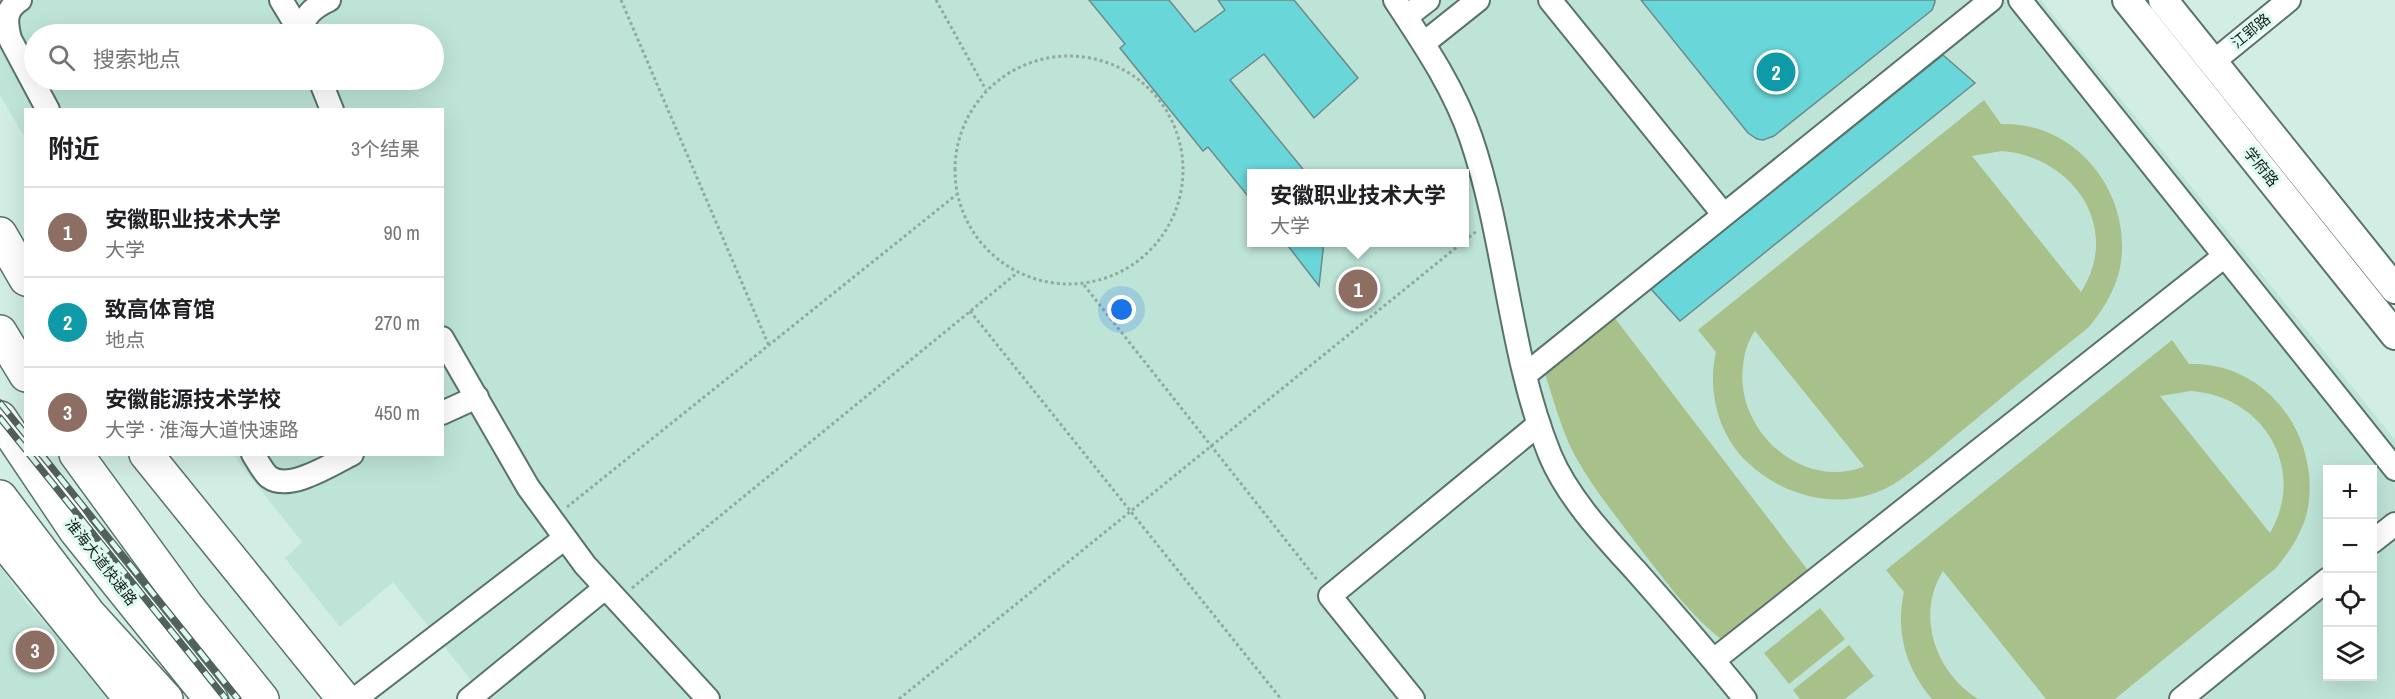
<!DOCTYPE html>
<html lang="zh">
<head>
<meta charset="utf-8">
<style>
  body { margin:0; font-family:"Archivo Narrow","Noto Sans SC",sans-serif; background:#f6f6f6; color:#202124 }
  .controls { position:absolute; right:18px; bottom:18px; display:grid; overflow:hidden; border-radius:0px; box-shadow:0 6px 24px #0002 }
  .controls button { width:54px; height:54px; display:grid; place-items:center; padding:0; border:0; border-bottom:2px solid #e0e0e0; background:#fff; color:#202124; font:30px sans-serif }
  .you { position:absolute; left:1122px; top:310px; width:21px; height:21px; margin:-15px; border:4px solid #fff; border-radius:50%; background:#1a73e8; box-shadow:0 0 0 9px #1a73e833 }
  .badge { display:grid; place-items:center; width:39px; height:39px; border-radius:50%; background:#b45309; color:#fff; font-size:20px; font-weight:700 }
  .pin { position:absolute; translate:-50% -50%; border:3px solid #fff; box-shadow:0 2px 6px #0006 }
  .popup { position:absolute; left:1247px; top:169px; width:222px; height:78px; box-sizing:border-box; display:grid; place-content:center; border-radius:0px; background:#fff; filter:drop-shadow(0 2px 4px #0005); font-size:20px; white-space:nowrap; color:#757577 }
  .popup b { font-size:22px; color:#202124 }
  .popup::after { content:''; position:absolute; left:50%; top:100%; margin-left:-12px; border:12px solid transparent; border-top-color:#fff }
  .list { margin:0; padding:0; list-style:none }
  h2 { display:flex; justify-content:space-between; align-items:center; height:78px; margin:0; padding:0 24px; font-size:26px }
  h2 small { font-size:20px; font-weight:400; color:#757577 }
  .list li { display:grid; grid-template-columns:39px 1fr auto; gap:18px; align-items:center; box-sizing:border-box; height:90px; padding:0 24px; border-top:2px solid #e0e0e0 }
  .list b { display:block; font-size:22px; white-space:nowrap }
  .list p { margin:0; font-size:20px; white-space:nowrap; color:#757577 }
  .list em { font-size:20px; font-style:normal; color:#757577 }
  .icon { flex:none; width:33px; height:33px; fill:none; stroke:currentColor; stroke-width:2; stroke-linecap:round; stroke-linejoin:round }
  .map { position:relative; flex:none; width:2395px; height:699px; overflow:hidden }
  .search { position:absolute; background:#fff; box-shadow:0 6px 24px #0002; left:24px; top:24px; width:420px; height:66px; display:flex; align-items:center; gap:15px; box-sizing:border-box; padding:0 21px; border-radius:33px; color:#757577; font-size:22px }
  .panel { position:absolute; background:#fff; box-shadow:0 6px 24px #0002; left:24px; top:108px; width:420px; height:348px; border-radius:0px }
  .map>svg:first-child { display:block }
</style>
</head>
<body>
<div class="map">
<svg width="2395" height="699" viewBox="0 0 2395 699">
  <rect width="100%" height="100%" fill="#d1ede4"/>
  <path fill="#bee4d8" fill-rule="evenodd" d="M0,0H2041L2395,440V699H486L393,582L340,627L285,558L302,542L233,455L442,454V110H26L25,138L0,95ZM34,34H434V80H34ZM1252,174H1464V242H1252ZM2328,470H2372V676H2328Z
    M0,567L25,601L116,699H0Z"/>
  <path fill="#a8c089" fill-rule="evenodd" d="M1984,100L2001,124C2076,121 2134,194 2120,268C2115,291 2103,310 2088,328C2050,358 2012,389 1975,420C1950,440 1926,462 1900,480C1851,514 1787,501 1746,461C1718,433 1707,390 1716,352L1698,330ZM2002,151C2074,157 2122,228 2081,292L1972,156ZM1755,331L1864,466L1863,467C1800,490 1735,429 1743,366C1744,354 1748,340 1755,331Z
    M1614,317L1810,573L1725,642C1689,615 1664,579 1636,543C1613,512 1588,482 1571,448C1560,424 1553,398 1545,374Z
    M2172,340L2189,364C2265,361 2320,434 2308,507C2304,530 2291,550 2276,568L2115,699H2046L1943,571C1915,616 1936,673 1978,699H1932C1906,669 1895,631 1904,592L1886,570ZM2191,391C2262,396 2308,467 2270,533L2160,396Z
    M1820,608L1845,639L1789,684L1764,653Z
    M1849,645L1874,676L1845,699H1800L1793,690Z"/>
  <path fill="#69d7d9" stroke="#6d8a8a" stroke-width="1.5" d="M1089,0H1169L1195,32L1225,10L1218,0H1294L1358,78L1314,118L1264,54L1230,80L1307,174H1252V201L1208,147L1203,151L1120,48L1125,44Z
    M1641,0H1935V2L1932,10L1774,136L1763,140L1757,139L1748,133Z
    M1943,55L1975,83L1680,321L1651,289Z
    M1285,242H1324L1319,286Z"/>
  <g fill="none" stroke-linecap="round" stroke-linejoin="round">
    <defs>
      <path id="minor" d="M20,0C4,10 6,23 10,39L48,110
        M281,0L301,33
        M1395,0C1424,44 1454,88 1471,138C1506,241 1509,354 1550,455C1568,498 1605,537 1636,571C1673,613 1710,655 1745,699
        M1550,0L1724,215
        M2020,0L2395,469
        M1406,17L1428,0
        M302,34C302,16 314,7 329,0
        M1424,43L1478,0
        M2213,62L2289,0
        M320,80L332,110
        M442,338L528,487L585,565L708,699
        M1525,375L1991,0
        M442,413L477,397
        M253,454C258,462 263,472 269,477C289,492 332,464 352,454
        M2372,542L2395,524
        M1714,660L2222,258
        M355,699L565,538
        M469,699L605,588
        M1413,699L1330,596L1539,424
        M2181,699L2328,579"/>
      <path id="major" d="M2127,0L2395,335
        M2163,0L2395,289"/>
      <path id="highway" d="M0,234L26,279
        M0,332L26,375
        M0,418L76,531L211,699
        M76,454L187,606L262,699
        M146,454L344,699
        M0,497L88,613L166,699
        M0,537L131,699"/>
    </defs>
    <use href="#minor" stroke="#59736b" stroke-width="26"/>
    <use href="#major" stroke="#59736b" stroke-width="32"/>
    <use href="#highway" stroke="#59736b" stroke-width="36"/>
    <path stroke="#92a8a1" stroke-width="3" stroke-dasharray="3 3" stroke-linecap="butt" d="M621,0L769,346
      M936,0L986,90
      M955 170a114 114 0 1 1 228 0a114 114 0 1 1-228 0Z
      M1464,241L1477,231
      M1084,285L1318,581
      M970,311L1281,699
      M567,507L956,195
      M632,588L1017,273
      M899,699L1463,242"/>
    <use href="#minor" stroke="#fff" stroke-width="22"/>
    <use href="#major" stroke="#fff" stroke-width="28"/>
    <use href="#highway" stroke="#fff" stroke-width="33"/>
    <defs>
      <path id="rail" d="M0,403L26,435
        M0,418L26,450
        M29,454L226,699
        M41,454L238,699"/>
    </defs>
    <use href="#rail" stroke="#51615c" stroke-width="7"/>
    <use href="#rail" stroke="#defbf1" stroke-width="4.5" stroke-dasharray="14" stroke-linecap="butt"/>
  </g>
  <g text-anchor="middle" stroke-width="6" stroke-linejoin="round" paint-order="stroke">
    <g font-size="15" fill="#131e1b" stroke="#defbf1">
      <text transform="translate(2251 31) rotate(-39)" y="5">江郢路</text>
      <text transform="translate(2261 167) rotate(51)" y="5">学府路</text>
      <text transform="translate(101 562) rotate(52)" y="5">淮海大道快速路</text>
    </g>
  </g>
</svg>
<div class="controls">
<button>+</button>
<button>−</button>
<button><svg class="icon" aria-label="locate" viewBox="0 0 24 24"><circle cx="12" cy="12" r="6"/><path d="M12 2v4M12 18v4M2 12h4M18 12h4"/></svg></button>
<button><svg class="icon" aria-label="layers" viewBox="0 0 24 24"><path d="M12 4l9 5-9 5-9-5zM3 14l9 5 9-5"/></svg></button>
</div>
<div class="you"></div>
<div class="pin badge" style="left:1358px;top:289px;background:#8d6e63">1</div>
<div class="popup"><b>安徽职业技术大学</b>大学</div>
<div class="pin badge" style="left:1776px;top:72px;background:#0f9aa8">2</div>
<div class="pin badge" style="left:35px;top:650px;background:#8d6e63">3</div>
<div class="search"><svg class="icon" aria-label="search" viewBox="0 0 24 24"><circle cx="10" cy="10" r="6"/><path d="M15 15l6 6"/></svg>搜索地点</div>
<section class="panel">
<h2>附近<small>3个结果</small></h2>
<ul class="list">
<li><span class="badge" style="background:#8d6e63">1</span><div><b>安徽职业技术大学</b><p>大学</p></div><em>90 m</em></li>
<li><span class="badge" style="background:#0f9aa8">2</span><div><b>致高体育馆</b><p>地点</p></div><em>270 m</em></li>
<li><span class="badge" style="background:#8d6e63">3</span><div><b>安徽能源技术学校</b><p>大学 · 淮海大道快速路</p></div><em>450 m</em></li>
</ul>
</section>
</div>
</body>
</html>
